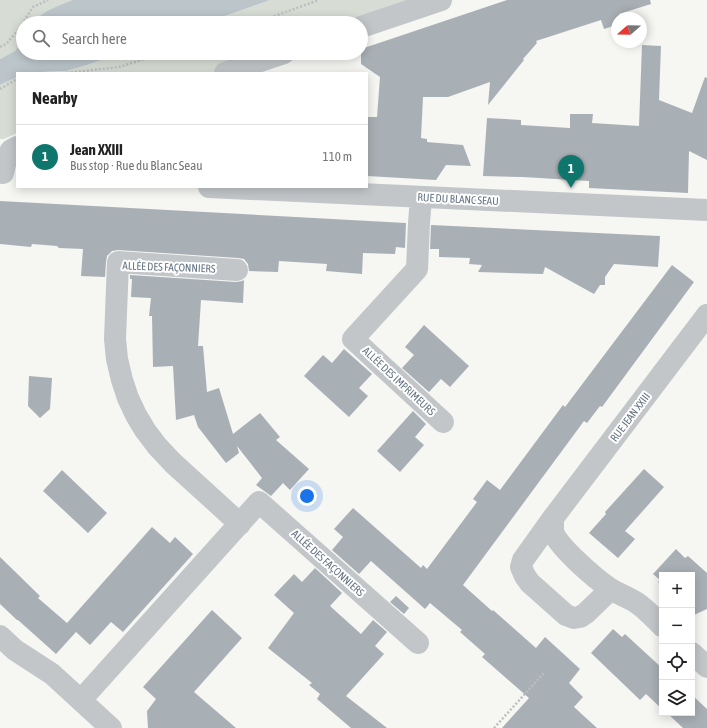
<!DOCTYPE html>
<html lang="en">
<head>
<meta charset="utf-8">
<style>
  body { margin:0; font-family:"Asap Condensed",sans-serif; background:#f6f6f6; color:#222 }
  .controls { position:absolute; right:12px; bottom:12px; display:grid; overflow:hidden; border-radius:0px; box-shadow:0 2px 10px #0003 }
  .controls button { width:36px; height:36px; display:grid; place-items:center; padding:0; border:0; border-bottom:1px solid #e0e0e0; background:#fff; color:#222; font:20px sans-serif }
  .compass { position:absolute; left:611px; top:12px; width:36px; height:36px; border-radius:50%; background:#fff; box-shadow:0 2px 10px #0003; rotate:250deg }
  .you { position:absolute; left:307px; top:496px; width:14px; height:14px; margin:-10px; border:3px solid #fff; border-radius:50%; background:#1a73e8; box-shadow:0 0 0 6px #1a73e833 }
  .badge { display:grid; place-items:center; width:26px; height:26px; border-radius:50%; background:#0f766e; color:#fff; font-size:13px; font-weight:700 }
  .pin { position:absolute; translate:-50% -33px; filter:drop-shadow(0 1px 2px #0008) }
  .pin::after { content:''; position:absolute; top:21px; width:14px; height:12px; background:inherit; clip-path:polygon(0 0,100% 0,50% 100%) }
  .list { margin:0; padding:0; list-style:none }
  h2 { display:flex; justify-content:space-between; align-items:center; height:52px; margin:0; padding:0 16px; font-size:17px }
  h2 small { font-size:13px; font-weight:400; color:#767676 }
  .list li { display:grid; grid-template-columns:26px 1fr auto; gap:12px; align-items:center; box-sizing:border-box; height:64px; padding:0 16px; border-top:1px solid #e0e0e0 }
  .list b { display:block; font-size:15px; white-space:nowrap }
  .list p { margin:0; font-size:13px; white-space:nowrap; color:#767676 }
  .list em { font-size:13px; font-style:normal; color:#767676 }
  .icon { flex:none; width:22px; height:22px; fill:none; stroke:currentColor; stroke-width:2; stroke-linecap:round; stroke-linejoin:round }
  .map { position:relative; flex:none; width:707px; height:728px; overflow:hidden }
  .search { position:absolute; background:#fff; box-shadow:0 2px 10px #0003; left:16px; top:16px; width:352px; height:44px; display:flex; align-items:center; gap:10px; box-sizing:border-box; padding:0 14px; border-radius:22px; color:#767676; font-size:15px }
  .panel { position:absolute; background:#fff; box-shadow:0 2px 10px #0003; left:16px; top:72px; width:352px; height:116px; border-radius:0px }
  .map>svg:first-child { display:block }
</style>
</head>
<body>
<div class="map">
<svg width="707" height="728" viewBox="0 0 707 728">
  <rect width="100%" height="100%" fill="#f6f6f3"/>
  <path fill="#d7ddd4" d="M0,0H72C59,6 42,10 34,23H23V41L15,51L0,59Z
    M270,0H427L359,23H205Z
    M121,53H269L210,73H27L66,71L87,65Z
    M17,77V133L4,139H0V85Z"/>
  <path fill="#bbc5ca" d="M72,0H270L205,23H34C42,10 59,6 72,0Z
    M23,41V53H121L87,65L66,71L17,73V77L0,85V59L15,51Z"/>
  <path fill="#a9b0b5" d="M507,0H650L651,4L619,14L620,18H617V25L604,29L601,20L536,41L537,43L523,59L524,60L488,105L490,82L448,97H423L421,138L427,139V142L463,145L471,166L446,165L436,180L367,176V117H377L380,77L361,64V49Z
    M642,45L661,46L659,100L692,113L705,77L707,78V160L689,151L688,193L589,188V181L523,177L483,176L487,118L521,120V125L570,128V114H593L592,123L639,126Z
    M0,201L406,223L405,248L396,247L395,254L363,253L362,274L326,271L327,264L279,261L278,272L249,271L248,264L244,259L238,258L118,250L112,251L107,256L106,262L105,277L81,276L83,249L59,248L57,246L32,244L31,247L0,244Z
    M431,225L660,236L658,267L614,264L605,277V285H600L594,294L545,267L543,274L478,272L482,265L469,264L470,258L439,257V249H430Z
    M672,265L694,282L602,407L600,406L587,423L584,421L463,585L492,611L493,610L536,648L545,637L580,669L569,683L583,697L574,707L597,728H502L529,698L482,657L485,654L460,632L462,630L430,603L425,609L371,561L359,574L332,550L343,537L334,529L353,508L421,568L423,565L427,569L477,502L473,499L487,480L500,490L563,405L565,407Z
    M130,275L236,282L242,281L244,280L243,303L201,300L198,346H203L207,392L219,388L233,434L260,413L280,437L276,440L309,469L290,490L283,483L271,496L256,485L262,478L237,446L239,453L226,463L198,427L194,415L176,420L173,366L153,367L152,316H149L151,298L131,297L132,279H130Z
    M424,325L469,366L450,387L441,379L429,392L402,368L414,355L405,347Z
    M344,349L372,374L359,388L368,396L349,417L304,376L323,355L332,363Z
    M29,376L52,378L50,409L40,418L28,406Z
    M413,411L426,424L415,437L424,445L400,472L377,451Z
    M644,469L664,487L625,531L635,539L618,558L589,533L606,514L605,512Z
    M62,470L107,513L88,533L43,491Z
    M152,527L170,543L175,537L193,554L123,632L111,622L90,645L76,632L56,654L18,620H17L0,604V557L40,596L38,598L67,623Z
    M676,549L685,558L688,556L707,573V609L694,615L692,613V575H662V586L658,582L660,580L653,574Z
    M315,568L342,593L330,606L361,634L373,620L387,632L375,646L384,654L346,696L387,728H351L317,699L320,694L309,685L312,683L268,648L294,613L274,595L294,574L302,582Z
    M396,596L409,608L404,614L390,602Z
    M212,610L242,638L194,692L236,728H148L147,711L156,699L143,687Z
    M613,629L622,637L625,634L662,668V709L646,694L640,700L591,653Z
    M692,695L707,709V728H683L667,713H692Z"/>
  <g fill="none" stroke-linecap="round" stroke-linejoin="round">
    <path stroke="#bcbec0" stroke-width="2.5" stroke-dasharray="2 2" stroke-linecap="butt" d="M255,23L319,0
      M0,47L6,44L19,29L33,7L48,0
      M67,73L119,67L164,53
      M0,89L17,79
      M494,728L544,673"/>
    <path stroke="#c2c6c9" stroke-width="22" d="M361,27L441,0
      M225,73L284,53
      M3,173L6,160L11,150L17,147
      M209,187L707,210
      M421,197L419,223L417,269L353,339L443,422
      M237,270L118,262L115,339L117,359L122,380L128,398L136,415L145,430L157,446L173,463L240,524
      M553,518L523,560L521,567L525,576L530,583L566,615L574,618L580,617L586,613L611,589
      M662,626C654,618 646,609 637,603C628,597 618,594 609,588C596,579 557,546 553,531C553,527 553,522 553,518L707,315
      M0,636L15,650L52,674L111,728
      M692,653L707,667
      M81,700L259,502L418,643"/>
  </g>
  <g text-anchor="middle" stroke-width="4" stroke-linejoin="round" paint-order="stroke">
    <g font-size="11" fill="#667583" stroke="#fff">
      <text transform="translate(458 199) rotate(3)" y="4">RUE DU BLANC SEAU</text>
      <text transform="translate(169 267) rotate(2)" y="4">ALLÉE DES FAÇONNIERS</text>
      <text transform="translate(399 381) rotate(43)" y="4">ALLÉE DES IMPRIMEURS</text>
      <text transform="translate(630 417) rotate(-53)" y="4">RUE JEAN XXIII</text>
      <text transform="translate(328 563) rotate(42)" y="4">ALLÉE DES FAÇONNIERS</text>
    </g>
  </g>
</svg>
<div class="controls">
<button>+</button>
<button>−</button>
<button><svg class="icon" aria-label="locate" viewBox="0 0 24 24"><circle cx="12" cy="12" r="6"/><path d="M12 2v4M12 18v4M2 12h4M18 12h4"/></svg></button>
<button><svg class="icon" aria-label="layers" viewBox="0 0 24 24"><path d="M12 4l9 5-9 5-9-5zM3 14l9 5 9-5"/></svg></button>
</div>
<svg class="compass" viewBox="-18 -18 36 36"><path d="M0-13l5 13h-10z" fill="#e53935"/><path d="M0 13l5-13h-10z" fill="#767676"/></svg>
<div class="you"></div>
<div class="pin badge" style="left:571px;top:188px">1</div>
<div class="search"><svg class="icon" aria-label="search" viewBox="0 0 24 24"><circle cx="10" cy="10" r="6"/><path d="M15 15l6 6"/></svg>Search here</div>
<section class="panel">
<h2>Nearby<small></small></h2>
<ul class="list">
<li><span class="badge">1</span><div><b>Jean XXIII</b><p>Bus stop · Rue du Blanc Seau</p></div><em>110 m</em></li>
</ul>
</section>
</div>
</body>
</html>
